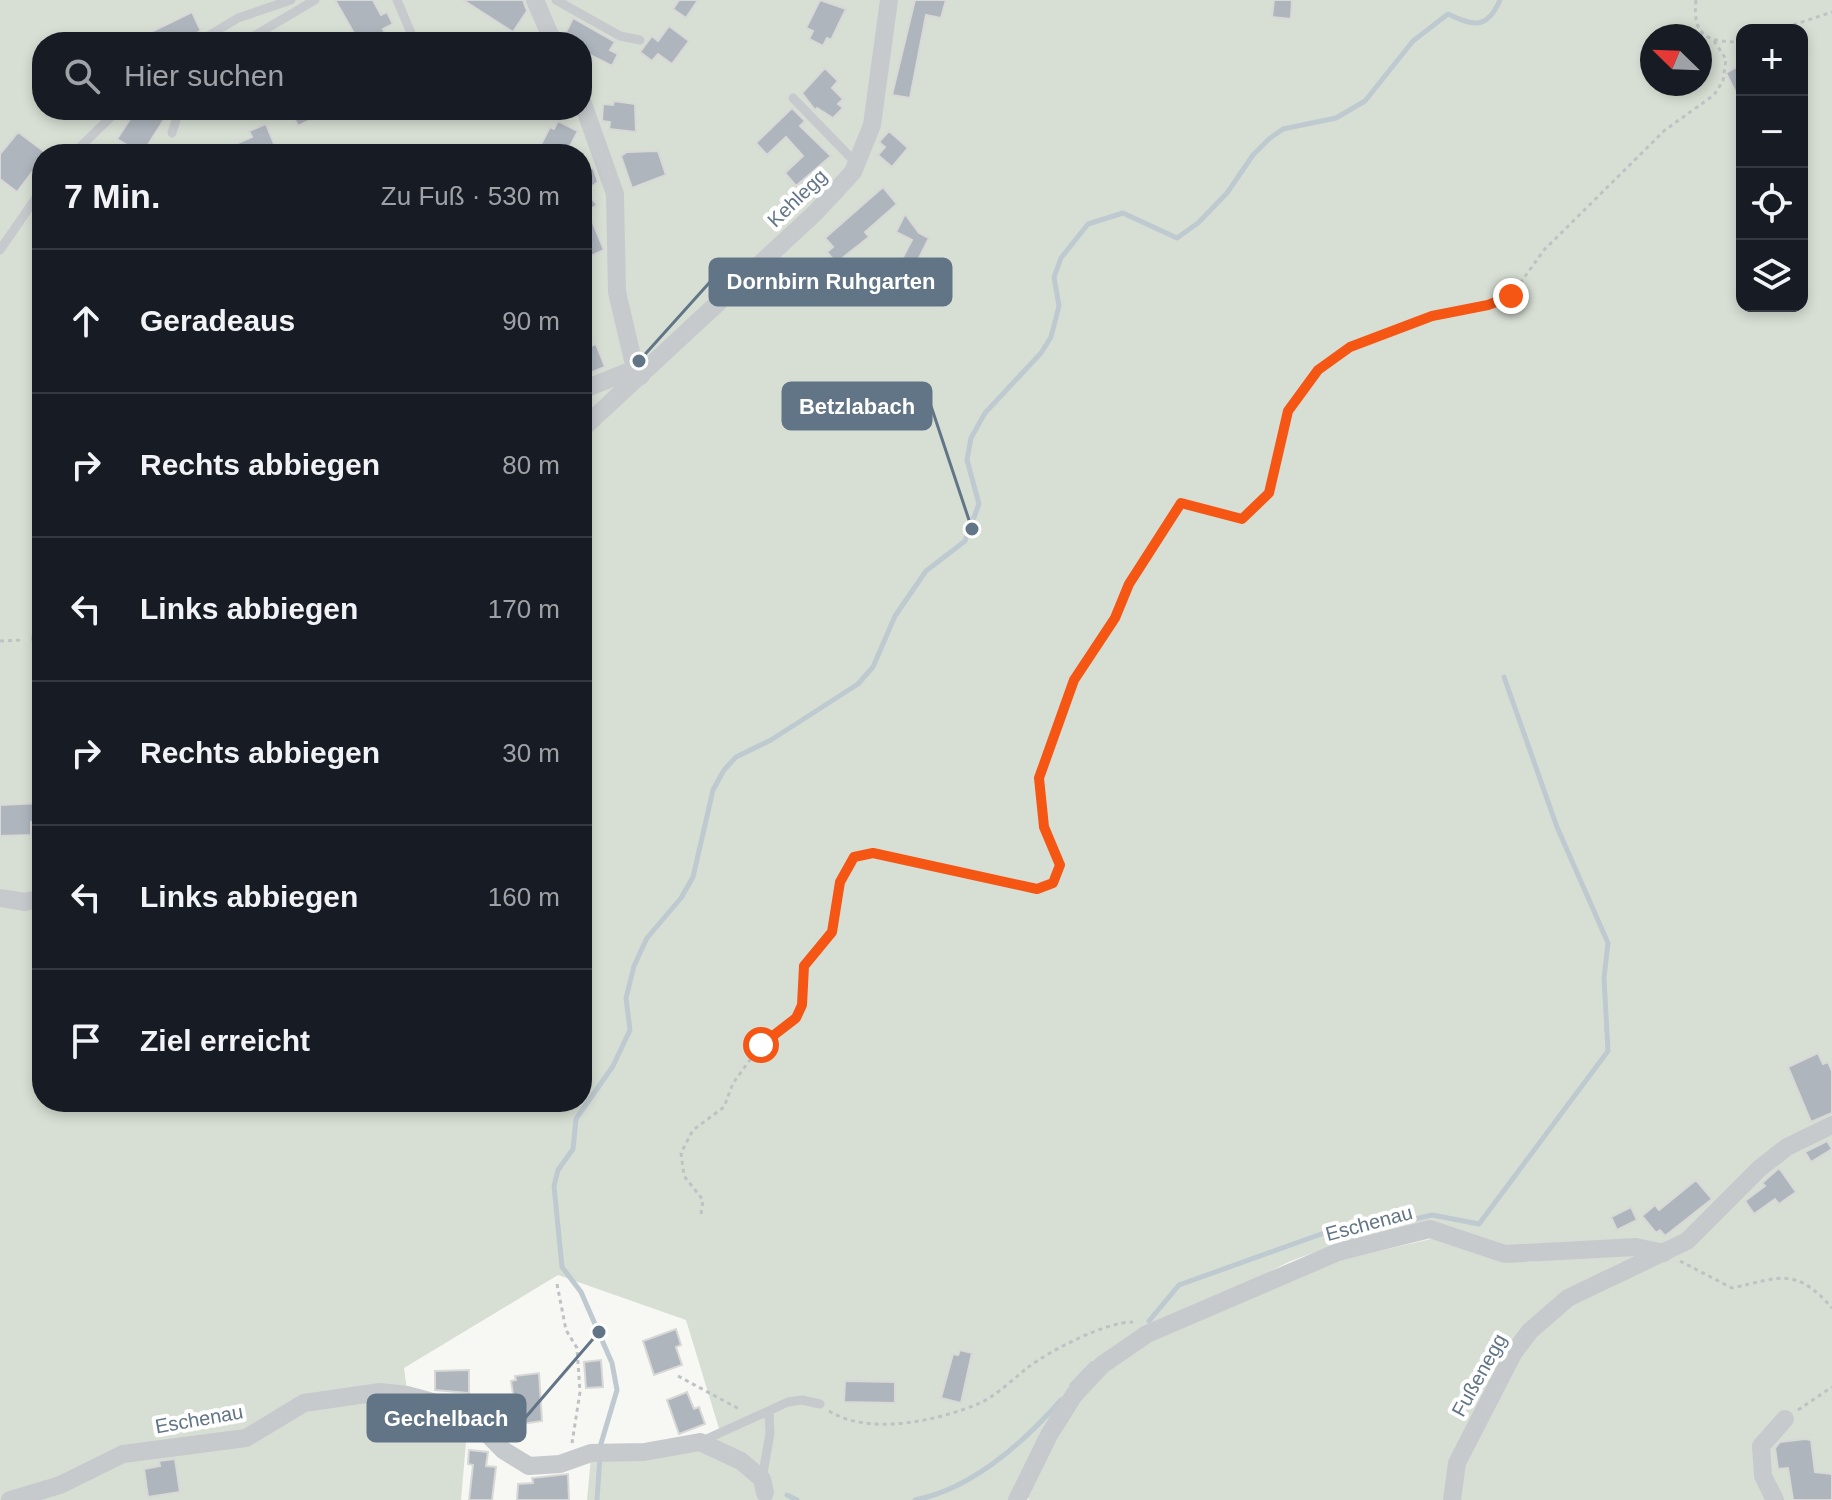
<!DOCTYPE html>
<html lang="de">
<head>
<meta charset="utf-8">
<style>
  body { margin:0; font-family:Helvetica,sans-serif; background:#242831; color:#f1f3f6 }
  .controls { position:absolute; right:24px; top:24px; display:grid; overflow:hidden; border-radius:16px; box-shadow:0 4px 12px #0003 }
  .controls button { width:72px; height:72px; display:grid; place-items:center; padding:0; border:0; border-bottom:2px solid #363941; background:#171b24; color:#f1f3f6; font:40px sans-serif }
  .compass { position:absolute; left:1640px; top:24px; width:72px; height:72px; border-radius:50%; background:#171b24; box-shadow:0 4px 12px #0003; rotate:293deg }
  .stop { position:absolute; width:24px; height:24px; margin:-18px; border:6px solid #f55614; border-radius:50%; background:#fff }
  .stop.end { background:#f55614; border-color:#fff; box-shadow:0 2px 8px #0008 }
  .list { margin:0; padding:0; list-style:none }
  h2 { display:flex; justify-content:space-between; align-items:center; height:104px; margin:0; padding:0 32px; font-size:34px }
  h2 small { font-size:26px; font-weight:400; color:#9ea1a6 }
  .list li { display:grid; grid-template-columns:52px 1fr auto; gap:24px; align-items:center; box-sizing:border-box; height:144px; padding:0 32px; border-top:2px solid #363941 }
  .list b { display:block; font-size:30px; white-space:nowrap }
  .list em { font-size:26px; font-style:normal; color:#9ea1a6 }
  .icon { flex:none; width:44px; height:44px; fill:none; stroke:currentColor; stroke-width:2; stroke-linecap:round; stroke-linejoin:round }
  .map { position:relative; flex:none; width:1832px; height:1500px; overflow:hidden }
  .search { position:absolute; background:#171b24; box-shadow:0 4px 12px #0003; left:32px; top:32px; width:560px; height:88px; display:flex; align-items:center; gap:20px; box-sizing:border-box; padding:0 28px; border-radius:32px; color:#9ea1a6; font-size:30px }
  .panel { position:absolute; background:#171b24; box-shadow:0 4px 12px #0003; left:32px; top:144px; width:560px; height:968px; border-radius:32px }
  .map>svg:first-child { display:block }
</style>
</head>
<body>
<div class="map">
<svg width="1832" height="1500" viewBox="0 0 1832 1500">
  <rect width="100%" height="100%" fill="#f7f7f3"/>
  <path fill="#d7dfd4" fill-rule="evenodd" d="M0,0H1832V1500H1029L1027,1495L1022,1500H587L591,1457L721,1435L686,1320L558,1275L404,1368L408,1398L468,1419L461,1500H0ZM1742,30H1802V306H1742ZM1652,36H1700V84H1652ZM42,42H582V110H42ZM42,154H582V1102H42ZM1447,1228L1511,1251L1562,1259L1523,1262L1435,1238L1259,1279C1310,1242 1387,1239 1447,1228Z"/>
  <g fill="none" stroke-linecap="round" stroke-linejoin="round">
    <path stroke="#becad0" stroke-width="5" d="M1149,1321L1179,1285L1327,1232H1362L1432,1215L1479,1224L1608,1051L1604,978L1608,943L1557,827L1504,677
      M1072,1385L1092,1364
      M600,1447L617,1390L612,1363L581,1292L562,1267L554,1186L558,1170L573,1149L576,1119L613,1066L630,1030L626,998L634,966L647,938L681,898L693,877L713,790L724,770L736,757L771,740L858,684L873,667L895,616L926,571L965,541L979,504L967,460L971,438L985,413L1041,353L1051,337L1059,306L1054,277L1061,258L1088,224L1123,213L1177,238L1198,223L1227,193L1253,155L1269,139L1283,129L1336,118L1365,101L1413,41L1448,14C1473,26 1487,30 1500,0
      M787,1495L797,1500
      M597,1500L600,1457
      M915,1500C972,1489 1024,1442 1061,1400"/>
  </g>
  <path fill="#aeb5bc" stroke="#d8d8d6" stroke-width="2" d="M335,0H373L381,15L387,12L393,24L383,29L389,42H359Z
    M463,0H523L527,11L513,32Z
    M679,0H698L686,18L673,9Z
    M820,0L846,9L831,40L827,38L823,46L809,39L813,31L806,28Z
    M915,0H946L941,18L926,15L910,98L892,95Z
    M1274,0H1292L1291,19L1272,17Z
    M192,12L201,31L180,42H158L153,31Z
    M573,18L615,42L610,50L618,54L612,66L582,51V42H565L564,36Z
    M669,26L689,41L672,64L658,54L652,61L640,52L652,36L658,41Z
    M1742,64V105L1726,73Z
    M825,68L838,81L832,88L843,99L838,104L843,108L833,118L817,108L815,110L802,93Z
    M614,101L635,104L636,132L609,129L610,122L602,121L603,104L613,105Z
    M792,108L805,121L800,126L831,156L796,186L785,173L803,156L786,137L767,155L756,143Z
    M136,110H152L165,118L142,154L117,139Z
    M290,110H331L298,126Z
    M558,121L578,131L566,154H536L550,127L554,129Z
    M266,124L278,154H212L252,137L249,131Z
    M889,131L908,148L892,167L878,155L885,147L879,142Z
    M18,132L46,153L42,154V159L17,192L0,179V154Z
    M658,151L666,175L632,188L621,156L627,152Z
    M593,167L598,182L586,191L597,205L588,211L604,250L582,260V175Z
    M883,187L897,204L865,232L869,237L836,263L827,252L833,247L825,238Z
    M905,214L919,233L929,238L914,268L901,261L912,240L896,232Z
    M596,344L605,367L582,376V349Z
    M42,803V821L31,822V835L0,836V805Z
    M1818,1053L1823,1064L1828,1062L1832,1071V1113L1811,1122L1788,1067Z
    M1827,1141L1832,1149L1811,1162L1805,1152Z
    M1779,1168L1796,1192L1779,1204L1775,1199L1754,1214L1745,1201L1765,1186L1762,1183Z
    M1696,1180L1712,1199L1665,1236L1660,1230L1656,1233L1642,1216L1655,1205L1659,1210Z
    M1631,1207L1637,1220L1617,1230L1611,1217Z
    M676,1329L681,1345L676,1347L682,1365L654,1375L643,1341Z
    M960,1350L972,1353L961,1403L941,1398L953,1354L958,1355Z
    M601,1360L603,1387L586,1388L584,1362Z
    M469,1370V1393L435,1390V1371Z
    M539,1373L542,1421L521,1424L522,1401L514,1400L511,1381L516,1380L515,1376Z
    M845,1381L895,1382V1403L844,1402Z
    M687,1392L694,1409L699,1407L705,1424L679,1434L667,1400Z
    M1805,1439L1811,1440L1815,1472L1832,1474V1500H1793L1788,1468L1778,1469L1775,1448L1780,1442Z
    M469,1450L488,1452L486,1466L496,1467L492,1500H469L473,1465L468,1464Z
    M175,1459L180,1492L148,1497L144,1469L160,1466L159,1461Z
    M568,1474L569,1500H517L518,1484L533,1483L532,1478Z"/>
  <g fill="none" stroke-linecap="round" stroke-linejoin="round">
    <path stroke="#bfc2c4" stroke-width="3" stroke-dasharray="4 4" stroke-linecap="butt" d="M1696,0C1692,37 1708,42 1742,42
      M1778,30L1832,12
      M0,641L24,640
      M701,1214L703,1200L684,1176L681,1153L693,1130L724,1107L733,1083L761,1045L796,1018L802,1005L804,966L832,932L840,882L854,857L873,853L1037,889L1053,883L1060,865L1044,827L1039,778L1074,680L1115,618L1129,584L1181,503L1242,519L1269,493L1288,411L1318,370L1350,347L1432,316L1488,305L1511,296L1544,250L1665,130L1714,95L1723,81L1726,59L1714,41
      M1680,1261L1732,1288C1781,1277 1796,1267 1832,1308
      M557,1284L566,1330L577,1348L580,1392L572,1443
      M1490,1349L1497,1345
      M678,1376L741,1410
      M1798,1410L1832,1387
      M829,1411C869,1436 936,1421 978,1404C996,1396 1012,1380 1027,1368C1051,1350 1105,1322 1133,1322"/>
    <path stroke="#c6cacd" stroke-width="9" d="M397,0L414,40
      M556,0L620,36L640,40
      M198,42L238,18L291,0
      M244,42L315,0
      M793,98L857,164
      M172,133L179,110
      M73,154L118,110
      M0,250L42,189
      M700,1442L788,1402L802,1400L820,1404
      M762,1479L770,1433L769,1412"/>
    <path stroke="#c6cacd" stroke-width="18" d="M535,0L553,42
      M582,101L615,194L617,292L635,369L641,376
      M582,390L635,369
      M582,429L816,212L853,172L872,125L889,0
      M40,638L42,637
      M0,898L25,902L42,898
      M10,1500L60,1485L123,1454L246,1438L304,1403L380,1392L407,1395L458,1409L471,1417L503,1450L529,1466L560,1464L591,1453L644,1452L700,1442L741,1461L762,1479L765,1493
      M1017,1500L1049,1435L1074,1395L1102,1365L1147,1334L1338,1252L1430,1229L1505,1254L1636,1247L1664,1253
      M1452,1500L1457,1463L1514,1352L1530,1331L1568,1298L1687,1241L1760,1168L1787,1147L1832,1125
      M1775,1500L1763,1476L1761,1446L1785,1419"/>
  </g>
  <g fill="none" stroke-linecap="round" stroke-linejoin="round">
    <path stroke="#f55614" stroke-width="10" d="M761,1045L796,1018L802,1005L804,966L832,932L840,882L854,857L873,853L1037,889L1053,883L1060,865L1044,827L1039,778L1074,680L1115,618L1129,584L1181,503L1242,519L1269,493L1288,411L1318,370L1350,347L1432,316L1488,305L1511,296"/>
  </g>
  <g text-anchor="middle" stroke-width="8" stroke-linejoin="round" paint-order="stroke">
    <g font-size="20" fill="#627587" stroke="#fff">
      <text transform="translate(797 198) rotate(-44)" y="7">Kehlegg</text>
      <text transform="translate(1369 1223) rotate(-15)" y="7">Eschenau</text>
      <text transform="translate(1479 1375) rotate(-61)" y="7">Fußenegg</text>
      <text transform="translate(199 1419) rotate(-10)" y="7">Eschenau</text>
    </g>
  </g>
  <path fill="none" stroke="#627587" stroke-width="3" d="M639 361L710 282M972 529L931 406M599 1332L525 1418"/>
  <g fill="#627587" stroke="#fff" stroke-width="3">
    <circle cx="639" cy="361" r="8"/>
    <circle cx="972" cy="529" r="8"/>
    <circle cx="599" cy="1332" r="8"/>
  </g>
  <g fill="#627587" stroke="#627587" stroke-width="3">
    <rect x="710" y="259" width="241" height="46" rx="8"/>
    <rect x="783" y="383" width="148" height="46" rx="8"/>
    <rect x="368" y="1395" width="157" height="46" rx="8"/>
  </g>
  <g font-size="22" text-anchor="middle" font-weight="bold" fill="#fff">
    <text x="831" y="289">Dornbirn Ruhgarten</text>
    <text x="857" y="414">Betzlabach</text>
    <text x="446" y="1426">Gechelbach</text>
  </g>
</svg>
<div class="controls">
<button>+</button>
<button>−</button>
<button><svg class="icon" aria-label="locate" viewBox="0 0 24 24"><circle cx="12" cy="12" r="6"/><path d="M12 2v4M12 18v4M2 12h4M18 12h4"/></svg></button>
<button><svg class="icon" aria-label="layers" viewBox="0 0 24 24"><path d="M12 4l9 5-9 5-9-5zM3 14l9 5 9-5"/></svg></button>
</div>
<svg class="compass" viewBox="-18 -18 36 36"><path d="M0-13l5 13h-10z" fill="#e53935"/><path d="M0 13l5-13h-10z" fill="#9ea1a6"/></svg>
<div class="stop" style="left:761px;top:1045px"></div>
<div class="stop end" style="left:1511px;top:296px"></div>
<div class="search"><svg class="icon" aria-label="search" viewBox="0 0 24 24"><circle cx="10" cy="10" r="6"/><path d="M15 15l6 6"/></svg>Hier suchen</div>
<section class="panel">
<h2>7 Min.<small>Zu Fuß · 530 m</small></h2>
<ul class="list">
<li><svg class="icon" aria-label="ahead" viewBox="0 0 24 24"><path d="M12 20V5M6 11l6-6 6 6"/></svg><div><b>Geradeaus</b></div><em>90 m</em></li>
<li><svg class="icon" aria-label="right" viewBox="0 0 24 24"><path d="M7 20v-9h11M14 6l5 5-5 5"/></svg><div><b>Rechts abbiegen</b></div><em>80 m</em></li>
<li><svg class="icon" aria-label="left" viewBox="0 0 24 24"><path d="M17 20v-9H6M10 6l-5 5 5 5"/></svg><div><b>Links abbiegen</b></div><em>170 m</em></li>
<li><svg class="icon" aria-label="right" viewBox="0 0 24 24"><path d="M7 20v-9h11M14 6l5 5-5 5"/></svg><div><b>Rechts abbiegen</b></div><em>30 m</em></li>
<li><svg class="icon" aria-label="left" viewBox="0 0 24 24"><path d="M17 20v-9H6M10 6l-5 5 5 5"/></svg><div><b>Links abbiegen</b></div><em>160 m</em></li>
<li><svg class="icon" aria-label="arrive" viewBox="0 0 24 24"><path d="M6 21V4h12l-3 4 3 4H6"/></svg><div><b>Ziel erreicht</b></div></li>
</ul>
</section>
</div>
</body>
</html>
